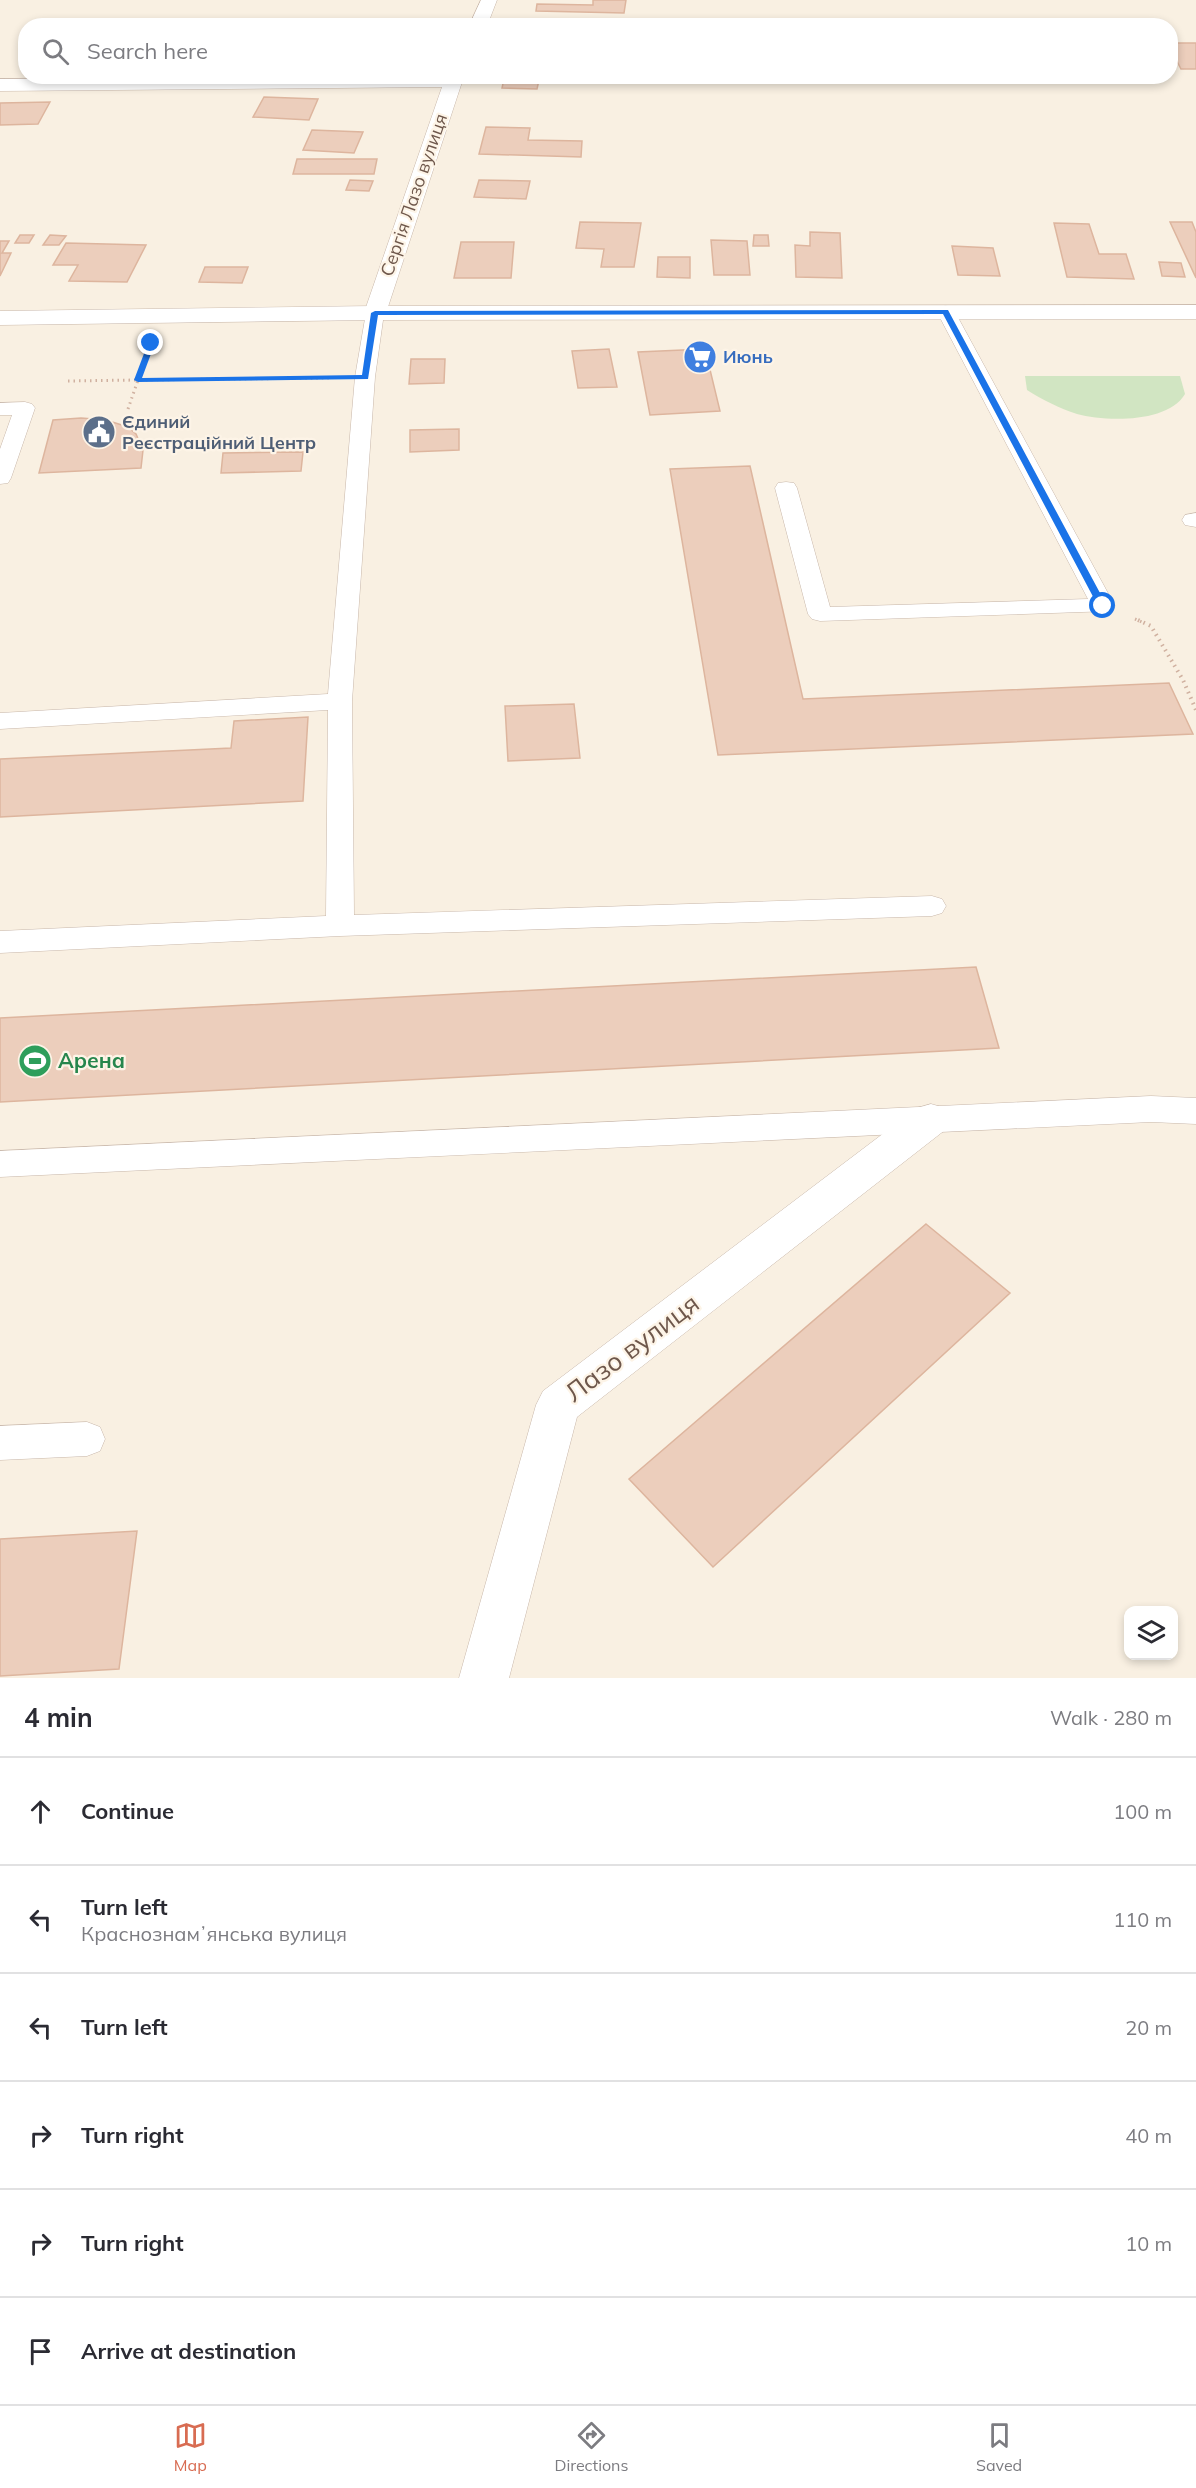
<!DOCTYPE html>
<html lang="en">
<head>
<meta charset="utf-8">
<style>
  body { margin:0; font-family:Mulish,sans-serif; background:#f2f2f3; color:#2b2b33 }
  .controls { position:absolute; right:18px; bottom:18px; display:grid; overflow:hidden; border-radius:12px; box-shadow:0 3px 9px #0003 }
  .controls button { width:54px; height:54px; display:grid; place-items:center; padding:0; border:0; border-bottom:2px solid #e1e1e2; background:#fff; color:#2b2b33; font:30px sans-serif }
  .stop { position:absolute; width:18px; height:18px; margin:-14px; border:4px solid #1a73e8; border-radius:50%; background:#fff }
  .stop.end { background:#1a73e8; border-color:#fff; box-shadow:0 2px 6px #0008 }
  .list { margin:0; padding:0; list-style:none }
  h2 { display:flex; justify-content:space-between; align-items:center; height:78px; margin:0; padding:0 24px; font-size:26px }
  h2 small { font-size:20px; font-weight:400; color:#7c7c81 }
  .list li { display:grid; grid-template-columns:39px 1fr auto; gap:18px; align-items:center; box-sizing:border-box; height:108px; padding:0 24px; border-top:2px solid #e1e1e2 }
  .list b { display:block; font-size:22px; white-space:nowrap }
  .list p { margin:0; font-size:20px; white-space:nowrap; color:#7c7c81 }
  .list em { font-size:20px; font-style:normal; color:#7c7c81 }
  .icon { flex:none; width:33px; height:33px; fill:none; stroke:currentColor; stroke-width:2; stroke-linecap:round; stroke-linejoin:round }
  .map { position:relative; flex:none; width:1196px; height:1678px; overflow:hidden }
  .search { position:absolute; background:#fff; box-shadow:0 3px 9px #0003; left:18px; right:18px; top:18px; height:66px; display:flex; align-items:center; gap:15px; box-sizing:border-box; padding:0 21px; border-radius:24px; color:#7c7c81; font-size:22px }
  .sheet { height:726px; background:#fff }
  nav { display:flex; justify-content:space-around; align-items:center; box-sizing:border-box; height:84px; border-top:2px solid #e1e1e2; background:#fff; font-size:16px; color:#7c7c81 }
  nav a { display:grid; justify-items:center; gap:3px }
  nav .on { color:#d86c52 }
  .map>svg:first-child { display:block }
</style>
</head>
<body>
<div class="map">
<svg width="1196" height="1678" viewBox="0 0 1196 1678">
  <rect width="100%" height="100%" fill="#f9f0e2"/>
  <path fill="#d1e5c2" d="M1025,376H1180L1185,394C1168,423 1106,422 1077,414C1059,408 1043,400 1027,390Z"/>
  <path fill="#eccebc" stroke="#ddb59e" stroke-width="1.5" d="M593,0H626L624,13L536,11L537,4L593,5Z
    M405,21L444,22L443,26H403Z
    M1170,43H1196V69H1181L1170,48Z
    M504,79L539,80L537,89L502,88Z
    M264,97L318,99L309,120L253,117Z
    M50,102L38,124L0,125V103Z
    M486,127L530,128L528,140L582,141L581,157L479,154Z
    M312,130L363,132L354,153L303,150Z
    M297,159H377L374,174H293Z
    M350,180L373,181L369,191L346,190Z
    M479,180L530,181L526,199L474,197Z
    M580,222L641,223L634,267H601L604,249L576,248Z
    M1170,222H1192L1196,232V278Z
    M1054,223L1089,224L1099,254H1126L1134,279L1067,277Z
    M810,232L840,233L842,278L796,277L795,245L810,246Z
    M20,235H34L29,243H15Z
    M50,235L66,236L59,245H43Z
    M754,235H768L769,246H753Z
    M711,240L747,241L750,275H714Z
    M0,241H9L2,253H11L0,276Z
    M461,242H514L511,278H454Z
    M66,243L146,245L127,282L69,281L78,265H53Z
    M952,246L993,248L1000,276L958,275Z
    M658,257H690V278L657,277Z
    M1159,262L1181,263L1185,277L1162,276Z
    M205,267H248L242,283L199,282Z
    M609,349L617,387L578,388L572,351Z
    M705,349L720,411L650,415L638,352Z
    M411,359H445L444,383L409,384Z
    M81,418L106,420L128,427L136,434L143,450L141,468L39,473L53,420Z
    M459,429V450L410,452V430Z
    M303,452L301,471L221,473L223,453Z
    M750,466L803,699L1169,683L1193,734L718,755L670,469Z
    M574,704L580,758L508,761L505,706Z
    M308,717L303,801L0,817V759L231,748L234,721Z
    M976,967L999,1048L0,1102V1018Z
    M926,1224L1010,1293L713,1567L629,1479Z
    M137,1531L119,1669L0,1676V1539Z"/>
  <g fill="none" stroke-linecap="round" stroke-linejoin="round">
    <defs>
      <path id="service" d="M946,306L953,308L955,312L1115,606L1111,611L820,621L812,619L808,614L775,488L778,483L786,482L794,483L797,488L830,607L1088,599L937,312L939,308Z
        M375,307L382,309L384,313L375,377L352,701L354,915L932,896L942,899L946,906L942,913L932,916L340,936L0,953V931L326,916L328,710L0,729V713L328,694L355,377L366,313L368,309Z
        M25,402L32,404L35,408L11,478L8,483L0,484V449L12,415H0V403Z
        M1196,513V527L1185,525L1182,520L1185,515Z
        M1151,1096L1196,1098V1124L1151,1122L0,1177V1151Z
        M87,1422L100,1427L105,1439L100,1451L87,1456L0,1460V1426Z"/>
      <path id="minor" d="M481,0H497L487,26H469Z
        M464,76L386,313L383,318L375,320L367,318L364,313L442,87L0,91V79Z
        M931,1104L945,1108L950,1119L945,1130L577,1417L509,1678H459L536,1405L543,1391L917,1108Z"/>
      <path id="tertiary" d="M1196,305V319L375,320L0,325V311L375,306Z"/>
    </defs>
    <use href="#service" stroke="#c8b7aa" stroke-width="1"/>
    <use href="#minor" stroke="#c8b7aa" stroke-width="1"/>
    <use href="#tertiary" stroke="#c8b7aa" stroke-width="1"/>
    <path stroke="#d0b1a0" stroke-width="3" stroke-dasharray="1.5 4" stroke-linecap="butt" d="M68,381L138,380L149,349
      M128,409L138,380L329,378
      M1135,619L1142,622"/>
    <path stroke="#d0b1a0" stroke-width="4" stroke-dasharray="1.5 4.5" stroke-linecap="butt" d="M1138,620L1151,626L1183,680L1196,710"/>
    <use href="#service" fill="#fff" fill-rule="evenodd"/>
    <use href="#minor" fill="#fff" fill-rule="evenodd"/>
    <use href="#tertiary" fill="#fff" fill-rule="evenodd"/>
  </g>
  <path fill="#1a73e8" d="M948,310L1107,606L1106,608L1098,606L943,314L378,315L368,379L138,382L134,380L148,343L151,341L155,343L142,378L362,375L371,313L375,311Z"/>
  <defs>
    <symbol id="supermarket-disc" viewBox="-11 -11 22 22"><circle r="9.5" fill="#3f7fe0" stroke="#fdf4e7"/><path d="M-6-5.5h2.5l.6 2H6L4.5 2H-2.5L-4.4-4H-6ZM-1.5 3.2a1.3 1.3 0 1 0 .1 0ZM3 3.2a1.3 1.3 0 1 0 .1 0Z" fill="#fff"/></symbol>
    <symbol id="civic-disc" viewBox="-11 -11 22 22"><circle r="9.5" fill="#5c6f8a" stroke="#fdf4e7"/><path d="M-.6-6.5H3V-4.5H.6V-3L4-1V1h2V6H-6V1h2V-1L-.6-3ZM-1.2 2.5V6h2.4V2.5Z" fill="#fff"/></symbol>
    <symbol id="stadium-disc" viewBox="-11 -11 22 22"><circle r="9.5" fill="#2e9e5b" stroke="#fdf4e7"/><path d="M0-5a6.5 5 0 1 0 0 10a6.5 5 0 1 0 0-10ZM-3.5-1.8h7v3.6h-7Z" fill="#fff"/></symbol>
  </defs>
  <g fill-rule="evenodd">
    <use href="#supermarket-disc" x="681" y="338" width="38" height="38"/>
    <use href="#civic-disc" x="80" y="413" width="38" height="38"/>
    <use href="#stadium-disc" x="16" y="1042" width="38" height="38"/>
  </g>
  <g text-anchor="middle" stroke-width="4.5" stroke-linejoin="round" paint-order="stroke">
    <g font-size="18" fill="#6e574b" stroke="#fdf4e7">
      <text transform="translate(414 195) rotate(-71)" y="6">Сергія Лазо вулиця</text>
    </g>
    <g font-size="18" font-weight="bold" fill="#366cbe" stroke="#fdf4e7" text-anchor="start">
      <text x="723" y="363">Июнь</text>
    </g>
    <g font-size="18" font-weight="bold" fill="#4e5e75" stroke="#fdf4e7" text-anchor="start">
      <text x="122" y="428">Єдиний<tspan x="122" dy="21">Реєстраційний Центр</tspan></text>
    </g>
    <g font-size="21" font-weight="bold" fill="#27864d" stroke="#fdf4e7" text-anchor="start">
      <text x="58" y="1068">Арена</text>
    </g>
    <g font-size="26" fill="#6e574b" stroke="#fdf4e7">
      <text transform="translate(632 1348) rotate(-37)" y="9">Лазо вулиця</text>
    </g>
  </g>
</svg>
<div class="controls">
<button><svg class="icon" aria-label="layers" viewBox="0 0 24 24"><path d="M12 4l9 5-9 5-9-5zM3 14l9 5 9-5"/></svg></button>
</div>
<div class="stop" style="left:1103px;top:606px"></div>
<div class="stop end" style="left:151px;top:343px"></div>
<div class="search"><svg class="icon" aria-label="search" viewBox="0 0 24 24"><circle cx="10" cy="10" r="6"/><path d="M15 15l6 6"/></svg>Search here</div>
</div>
<section class="sheet">
<h2>4 min<small>Walk · 280 m</small></h2>
<ul class="list">
<li><svg class="icon" aria-label="ahead" viewBox="0 0 24 24"><path d="M12 20V5M6 11l6-6 6 6"/></svg><div><b>Continue</b></div><em>100 m</em></li>
<li><svg class="icon" aria-label="left" viewBox="0 0 24 24"><path d="M17 20v-9H6M10 6l-5 5 5 5"/></svg><div><b>Turn left</b><p>Краснознамʼянська вулиця</p></div><em>110 m</em></li>
<li><svg class="icon" aria-label="left" viewBox="0 0 24 24"><path d="M17 20v-9H6M10 6l-5 5 5 5"/></svg><div><b>Turn left</b></div><em>20 m</em></li>
<li><svg class="icon" aria-label="right" viewBox="0 0 24 24"><path d="M7 20v-9h11M14 6l5 5-5 5"/></svg><div><b>Turn right</b></div><em>40 m</em></li>
<li><svg class="icon" aria-label="right" viewBox="0 0 24 24"><path d="M7 20v-9h11M14 6l5 5-5 5"/></svg><div><b>Turn right</b></div><em>10 m</em></li>
<li><svg class="icon" aria-label="arrive" viewBox="0 0 24 24"><path d="M6 21V4h12l-3 4 3 4H6"/></svg><div><b>Arrive at destination</b></div></li>
</ul>
</section>
<nav>
<a class="on"><svg class="icon" aria-label="map" viewBox="0 0 24 24"><path d="M3 6l6-2 6 2 6-2v14l-6 2-6-2-6 2zM9 4v14M15 6v14"/></svg>Map</a>
<a><svg class="icon" aria-label="directions" viewBox="0 0 24 24"><path d="M12 3l9 9-9 9-9-9zM9 14v-3h6M13 9l2 2-2 2"/></svg>Directions</a>
<a><svg class="icon" aria-label="saved" viewBox="0 0 24 24"><path d="M7 4h10v16l-5-4-5 4z"/></svg>Saved</a>
</nav>
</body>
</html>
